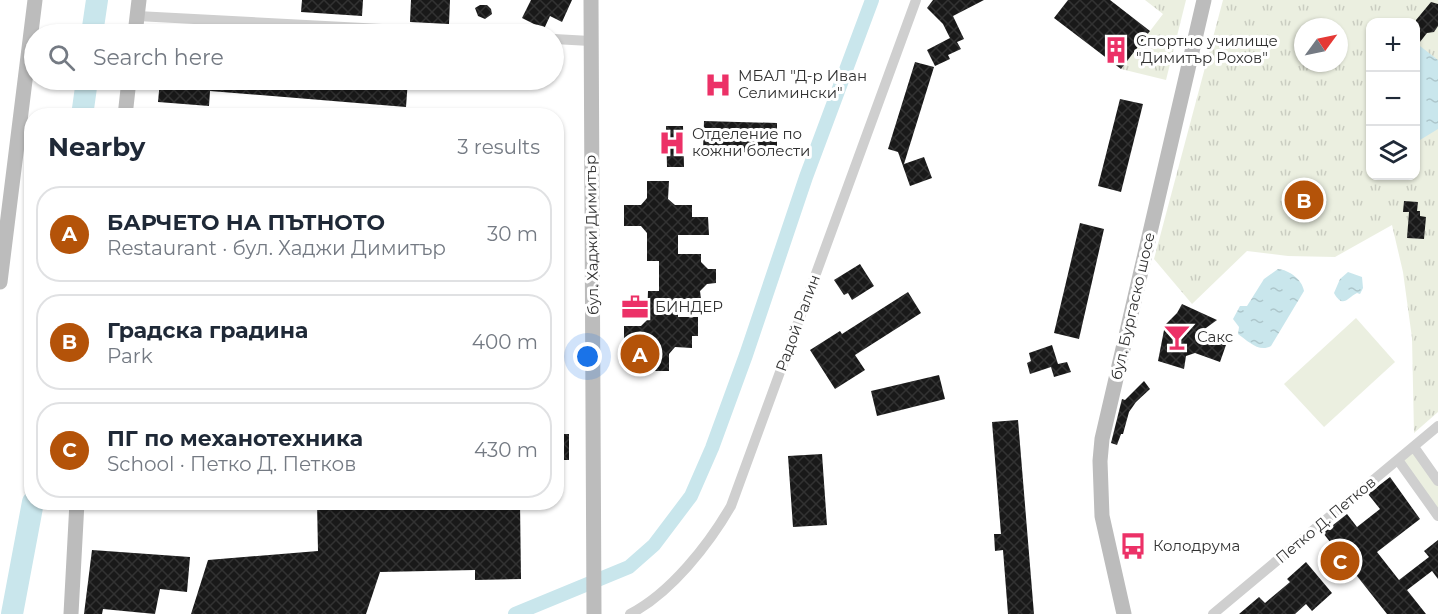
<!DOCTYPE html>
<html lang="en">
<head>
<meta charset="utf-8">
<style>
  body { margin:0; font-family:Montserrat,sans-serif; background:#f6f6f7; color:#1f2937 }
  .controls { position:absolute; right:18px; top:18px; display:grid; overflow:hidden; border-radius:12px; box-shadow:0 2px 4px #0004 }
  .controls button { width:54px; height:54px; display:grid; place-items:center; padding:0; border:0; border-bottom:2px solid #e0e1e3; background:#fff; color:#1f2937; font:30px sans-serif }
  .compass { position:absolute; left:1294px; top:18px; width:54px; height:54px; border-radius:50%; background:#fff; box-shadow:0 2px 4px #0004; rotate:57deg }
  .you { position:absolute; left:588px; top:357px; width:21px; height:21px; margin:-15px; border:4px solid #fff; border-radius:50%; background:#1a73e8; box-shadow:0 0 0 9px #1a73e833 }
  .badge { display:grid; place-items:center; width:39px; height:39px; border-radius:50%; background:#b45309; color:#fff; font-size:20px; font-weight:700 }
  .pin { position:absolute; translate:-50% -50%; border:3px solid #fff; box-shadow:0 2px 6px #0006 }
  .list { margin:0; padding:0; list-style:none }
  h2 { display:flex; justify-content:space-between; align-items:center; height:78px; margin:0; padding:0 24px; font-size:26px }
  h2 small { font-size:20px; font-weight:400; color:#747a83 }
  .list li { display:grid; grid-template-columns:39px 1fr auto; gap:18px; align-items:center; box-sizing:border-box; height:96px; margin:0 12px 12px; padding:0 12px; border:2px solid #e0e1e3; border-radius:24px }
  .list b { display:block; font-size:22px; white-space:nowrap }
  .list p { margin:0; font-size:20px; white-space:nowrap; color:#747a83 }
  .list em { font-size:20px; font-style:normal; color:#747a83 }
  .icon { flex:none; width:33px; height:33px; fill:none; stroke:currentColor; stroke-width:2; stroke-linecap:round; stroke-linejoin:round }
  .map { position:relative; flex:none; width:1438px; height:614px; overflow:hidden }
  .search { position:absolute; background:#fff; box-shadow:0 2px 4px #0004; left:24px; top:24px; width:540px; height:66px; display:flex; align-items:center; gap:15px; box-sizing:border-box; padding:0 21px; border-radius:33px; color:#747a83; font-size:22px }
  .panel { position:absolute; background:#fff; box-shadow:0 2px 4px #0004; left:24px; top:108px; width:540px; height:402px; border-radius:24px }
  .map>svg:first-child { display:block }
</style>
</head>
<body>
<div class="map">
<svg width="1438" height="614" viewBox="0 0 1438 614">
  <defs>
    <pattern id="park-tufts" width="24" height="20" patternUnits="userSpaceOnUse" patternTransform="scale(1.5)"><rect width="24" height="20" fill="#ebefe0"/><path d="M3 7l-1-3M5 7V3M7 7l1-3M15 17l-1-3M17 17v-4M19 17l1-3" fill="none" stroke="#cacdc1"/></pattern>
    <pattern id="water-ripples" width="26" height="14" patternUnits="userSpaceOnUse" patternTransform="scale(1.5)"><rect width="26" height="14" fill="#c9e6ec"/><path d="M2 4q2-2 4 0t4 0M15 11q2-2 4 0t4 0" fill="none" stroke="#adc6cb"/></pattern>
    <pattern id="building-cross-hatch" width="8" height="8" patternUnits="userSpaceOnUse" patternTransform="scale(1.5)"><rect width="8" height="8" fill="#191919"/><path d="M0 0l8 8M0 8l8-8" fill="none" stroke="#323232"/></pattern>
  </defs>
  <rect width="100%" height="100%" fill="#fff"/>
  <path fill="#ebefe0" d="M1356,318L1395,362L1324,427L1284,384Z
    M1414,447L1438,481V516L1398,460Z"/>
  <path fill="url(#park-tufts)" fill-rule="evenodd" d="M1145,0H1186L1166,80L1121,69L1163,14Z
    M1223,0H1438V412L1414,433L1412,338L1403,272L1392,225L1335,257L1288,256L1247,251L1192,304L1154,259ZM1370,22H1416V176H1370ZM1303,27H1339V63H1303Z"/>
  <path fill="url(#water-ripples)" d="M1420,46L1438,60V129L1420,140L1416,133V51Z
    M1278,269C1289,270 1302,279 1304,291L1271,346C1259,353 1248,341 1238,334L1239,327L1233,319L1240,306H1247L1264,279Z
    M1348,272L1362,277L1363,288L1360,294L1357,293C1347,298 1343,309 1334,293L1340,279Z"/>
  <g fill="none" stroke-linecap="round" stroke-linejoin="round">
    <path stroke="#c9e6ec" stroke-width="14" d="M515,614L629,567L654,545L691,496L712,448L746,355L806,177L872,0"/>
    <path stroke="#c9e6ec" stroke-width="22" d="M92,34L97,0
      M82,116L87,80
      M12,614L33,502"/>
  </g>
  <path fill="url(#building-cross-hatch)" d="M302,0H363L362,16L301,12Z
    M411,0H450L449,24L410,22Z
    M531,0H572L562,22L550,16L544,29L522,18Z
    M933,0H984L953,16L964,39L957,42L961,49L948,55L950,59L935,66L927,50L950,38L943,24L927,8Z
    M1068,0H1110L1150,31L1121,69L1054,18Z
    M1431,2L1438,4V26L1434,32L1427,33L1416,47V20Z
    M480,5H487L491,9L492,14L485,19L478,16L475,8Z
    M915,62L934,67L904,164L924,157L932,178L910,186L898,152L888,149Z
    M160,80H408L406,107L210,91L209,106L158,102Z
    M1120,99L1143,104L1121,192L1098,186Z
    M704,121L777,123V153L703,151Z
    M666,126H683L684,167H667Z
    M647,181H669L668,199L675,205H692V217H708L709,235H678V254H701V262L708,269H716V283L707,284L700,291L701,299H678V317H698V336H692V348L675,347L669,354V371H647L648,354L641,347H624V326H641L647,320L648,291H659V261H647V233L641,226H624V205H641L647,198Z
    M1404,201L1418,202L1417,211H1420V216L1426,217L1424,239L1407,238L1409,212H1403Z
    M1080,223L1104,229L1079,339L1054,333Z
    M860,264L874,286L852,300L848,293L844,295L834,280Z
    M908,292L921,313L855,355L865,370L835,389L810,350L840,331L842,334Z
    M1182,304L1217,320L1195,336L1226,345L1220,362L1195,353L1186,356L1184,369L1158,361L1165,325L1177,313Z
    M1052,345L1058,364L1067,362L1071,372L1054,377L1051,367L1030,374L1027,363L1031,361L1029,353Z
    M939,375L945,399L877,416L871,391Z
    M1144,381L1150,389L1136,402L1129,412L1123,434H1121L1117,445L1111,443L1122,399L1125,400Z
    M1018,420L1034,614H1008L1003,550L995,551L994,534H1001L992,422Z
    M556,434H569V460H556Z
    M822,454L827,525L793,527L788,456Z
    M1390,477L1420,519L1377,552L1399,580L1429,557L1424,551L1438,540V579L1432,571L1407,590L1426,614H1387L1323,533L1347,514L1357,527L1380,509L1368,494Z
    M317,502H520L521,579L475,580V570L380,572L366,614H191L208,560L318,551Z
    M92,550L190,557L187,592L160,589L155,614L103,609L102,614H84Z
    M1306,562L1332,593L1312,611L1306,604L1295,614H1239L1259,597L1265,603L1290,582L1287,579Z"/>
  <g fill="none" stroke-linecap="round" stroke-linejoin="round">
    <path stroke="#cfcfcf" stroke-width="10" d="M137,16L477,34
      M554,39L590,41
      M1414,447L1438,481
      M1398,460L1438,516
      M630,614C671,593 709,544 731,506L916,0
      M1213,614L1438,426"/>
    <path stroke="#bcbcbc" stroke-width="15" d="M591,0L594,614
      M135,34L139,0
      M125,116L129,80
      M0,282L35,0
      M71,614L77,502
      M1124,614L1102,516L1100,461L1102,439L1204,0"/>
  </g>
  <defs>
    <symbol id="building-bare" viewBox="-9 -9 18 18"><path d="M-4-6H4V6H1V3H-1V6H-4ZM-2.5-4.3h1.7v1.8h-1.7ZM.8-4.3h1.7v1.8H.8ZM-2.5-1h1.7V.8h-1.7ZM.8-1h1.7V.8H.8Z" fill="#ec3167" stroke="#fff" stroke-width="2.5" paint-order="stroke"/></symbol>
    <symbol id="hospital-bare" viewBox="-9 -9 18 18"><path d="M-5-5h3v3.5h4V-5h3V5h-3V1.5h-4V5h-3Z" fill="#ec3167" stroke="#fff" stroke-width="2.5" paint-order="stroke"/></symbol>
    <symbol id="office-bare" viewBox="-9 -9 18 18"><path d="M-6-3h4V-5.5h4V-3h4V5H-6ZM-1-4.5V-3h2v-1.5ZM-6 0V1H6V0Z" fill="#ec3167" stroke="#fff" stroke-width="2.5" paint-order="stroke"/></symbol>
    <symbol id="bar-bare" viewBox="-9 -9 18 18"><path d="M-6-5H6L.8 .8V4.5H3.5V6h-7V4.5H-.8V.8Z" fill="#ec3167" stroke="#fff" stroke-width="2.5" paint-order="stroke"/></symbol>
    <symbol id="bus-bare" viewBox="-9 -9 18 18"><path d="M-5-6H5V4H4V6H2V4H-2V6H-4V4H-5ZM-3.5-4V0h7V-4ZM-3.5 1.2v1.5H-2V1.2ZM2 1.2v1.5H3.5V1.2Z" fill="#ec3167" stroke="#fff" stroke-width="2.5" paint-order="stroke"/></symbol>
  </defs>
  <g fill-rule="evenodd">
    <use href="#building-bare" x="1097" y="31" width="38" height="38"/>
    <use href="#hospital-bare" x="699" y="66" width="38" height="38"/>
    <use href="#hospital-bare" x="653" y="124" width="38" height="38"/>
    <use href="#office-bare" x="616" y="288" width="38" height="38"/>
    <use href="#bar-bare" x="1158" y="318" width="38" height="38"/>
    <use href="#bus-bare" x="1114" y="527" width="38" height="38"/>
  </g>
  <g text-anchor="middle" stroke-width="6" stroke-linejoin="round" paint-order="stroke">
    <g font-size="15" fill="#323232" stroke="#fff" text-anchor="start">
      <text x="1136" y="46">Спортно училище<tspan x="1136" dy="17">"Димитър Рохов"</tspan></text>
      <text x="738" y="81">МБАЛ "Д-р Иван<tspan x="738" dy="17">Селимински"</tspan></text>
      <text x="692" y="139">Отделение по<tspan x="692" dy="17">кожни болести</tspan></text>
      <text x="655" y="312">БИНДЕР</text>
      <text x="1197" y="342">Сакс</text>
      <text x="1153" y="551">Колодрума</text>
    </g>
    <g font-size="15" fill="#323232" stroke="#fff">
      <text transform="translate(592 235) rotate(-91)" y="5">бул. Хаджи Димитър</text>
      <text transform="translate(1133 306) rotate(-77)" y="5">бул. Бургаско шосе</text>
      <text transform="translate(798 323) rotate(-70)" y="5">Радой Ралин</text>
      <text transform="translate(1326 520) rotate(-40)" y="5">Петко Д. Петков</text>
    </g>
  </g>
</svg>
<div class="controls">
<button>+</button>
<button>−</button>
<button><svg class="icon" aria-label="layers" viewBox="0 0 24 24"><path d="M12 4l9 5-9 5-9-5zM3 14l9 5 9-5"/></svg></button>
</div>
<svg class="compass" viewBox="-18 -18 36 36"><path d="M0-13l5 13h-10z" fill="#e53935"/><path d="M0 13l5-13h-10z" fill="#747a83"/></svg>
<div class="you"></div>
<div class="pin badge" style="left:640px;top:354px">A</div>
<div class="pin badge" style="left:1304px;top:200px">B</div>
<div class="pin badge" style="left:1340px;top:561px">C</div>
<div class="search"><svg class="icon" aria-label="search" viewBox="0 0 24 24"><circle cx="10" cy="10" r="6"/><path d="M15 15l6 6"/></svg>Search here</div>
<section class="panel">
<h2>Nearby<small>3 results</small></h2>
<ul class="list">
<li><span class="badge">A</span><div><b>БАРЧЕТО НА ПЪТНОТО</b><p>Restaurant · бул. Хаджи Димитър</p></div><em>30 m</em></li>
<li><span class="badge">B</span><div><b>Градска градина</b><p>Park</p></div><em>400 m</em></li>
<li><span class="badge">C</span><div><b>ПГ по механотехника</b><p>School · Петко Д. Петков</p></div><em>430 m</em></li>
</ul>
</section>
</div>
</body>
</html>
